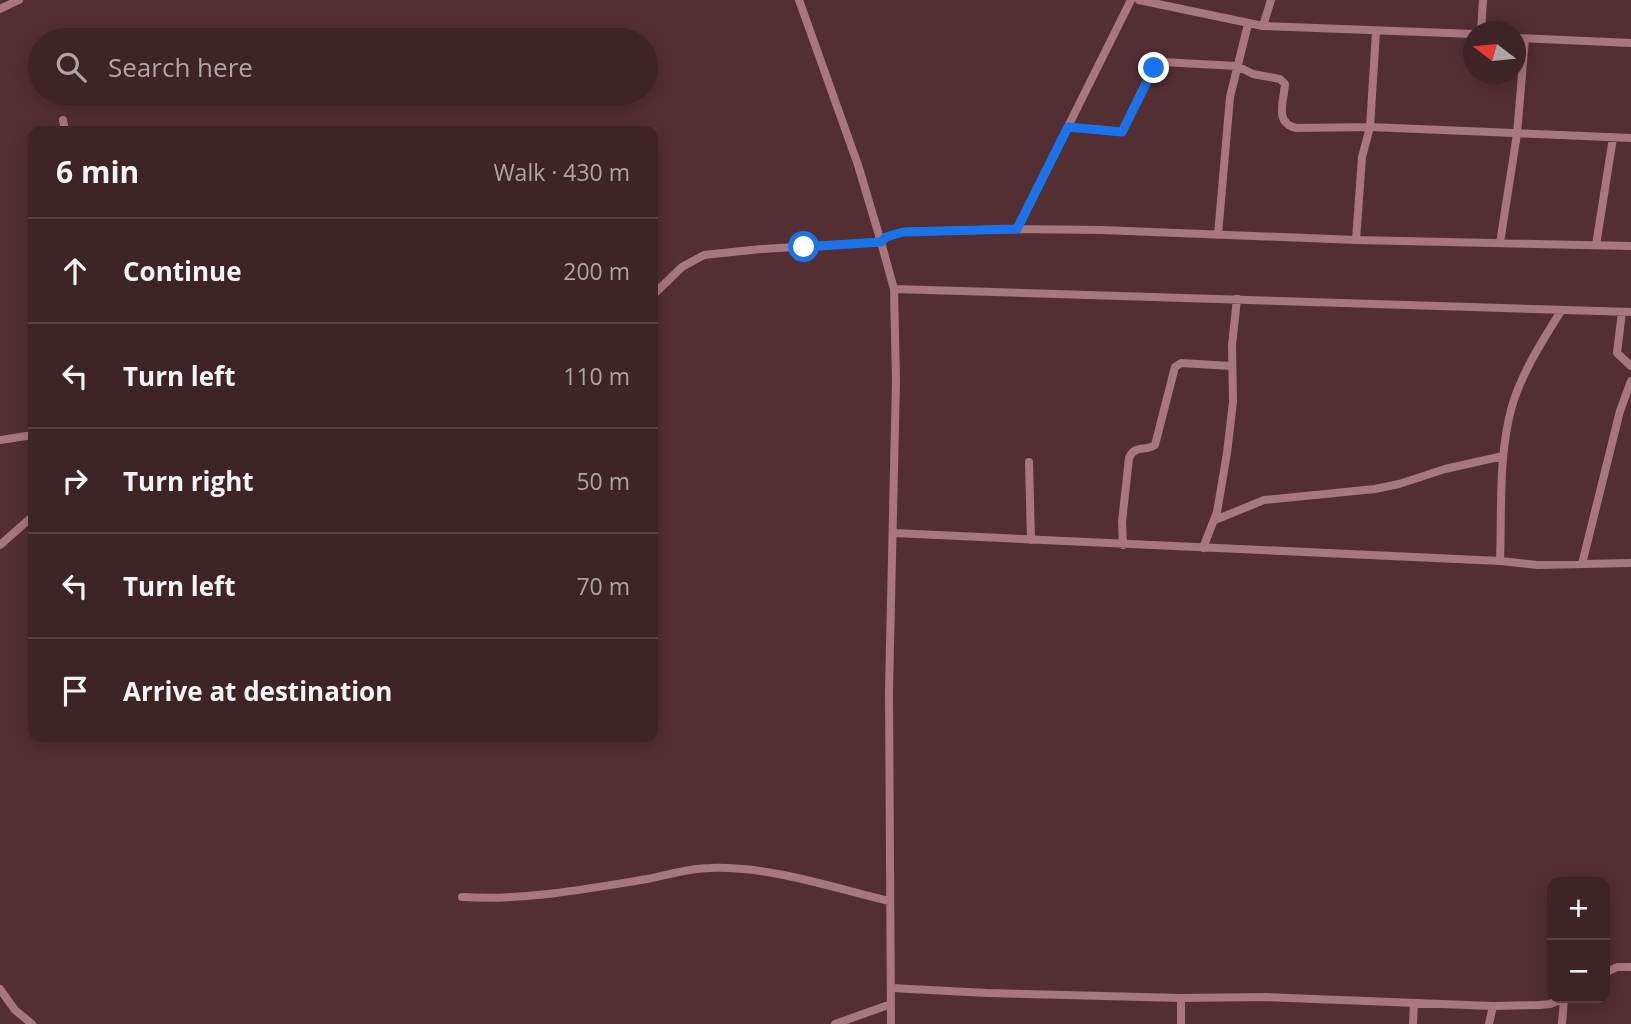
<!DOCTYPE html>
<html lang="en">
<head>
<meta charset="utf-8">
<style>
  body { margin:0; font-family:"Open Sans",sans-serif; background:#492f33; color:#f1f3f6 }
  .controls { position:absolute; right:21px; bottom:21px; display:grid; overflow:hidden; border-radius:14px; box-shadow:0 4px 18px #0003 }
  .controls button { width:63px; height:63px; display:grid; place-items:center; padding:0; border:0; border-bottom:2px solid #574044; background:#3e2327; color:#f1f3f6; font:35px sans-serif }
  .compass { position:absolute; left:1463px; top:21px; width:63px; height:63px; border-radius:50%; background:#3e2327; box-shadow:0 4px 18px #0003; rotate:286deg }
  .stop { position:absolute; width:21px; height:21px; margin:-16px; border:5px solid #1a73e8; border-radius:50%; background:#fff }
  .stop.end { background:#1a73e8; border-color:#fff; box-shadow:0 2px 7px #0008 }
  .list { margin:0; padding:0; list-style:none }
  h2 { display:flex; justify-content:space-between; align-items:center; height:91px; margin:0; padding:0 28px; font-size:30px }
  h2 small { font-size:23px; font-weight:400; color:#ada4a7 }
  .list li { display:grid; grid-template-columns:46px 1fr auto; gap:21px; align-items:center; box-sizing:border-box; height:105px; padding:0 28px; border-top:2px solid #574044 }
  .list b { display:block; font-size:26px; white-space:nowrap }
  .list em { font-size:23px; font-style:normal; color:#ada4a7 }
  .icon { flex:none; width:38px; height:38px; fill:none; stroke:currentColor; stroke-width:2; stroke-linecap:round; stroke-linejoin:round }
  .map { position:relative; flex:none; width:1631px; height:1024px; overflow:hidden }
  .search { position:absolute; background:#3e2327; box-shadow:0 4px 18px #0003; left:28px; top:28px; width:630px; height:77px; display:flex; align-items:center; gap:18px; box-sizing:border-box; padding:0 24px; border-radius:38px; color:#ada4a7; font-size:26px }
  .panel { position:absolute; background:#3e2327; box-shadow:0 4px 18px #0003; left:28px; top:126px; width:630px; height:616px; border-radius:14px }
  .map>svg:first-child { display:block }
</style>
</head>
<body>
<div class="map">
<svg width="1631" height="1024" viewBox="0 0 1631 1024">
  <rect width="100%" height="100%" fill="#532f34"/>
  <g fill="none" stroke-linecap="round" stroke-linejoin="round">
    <path stroke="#a8767d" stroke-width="8" d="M799,0L858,165L881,242L886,237L903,232L1017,229L1102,230L1356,240L1631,246
      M1139,0L1263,26L1474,34
      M0,9L19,0
      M1263,26L1271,0
      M1481,32L1483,0
      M1516,38L1631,43
      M63,120L65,131
      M1068,127L1122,132L1152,70L1162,62L1237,66L1253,74L1280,79L1285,84C1284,101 1274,123 1296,128L1370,127L1631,138
      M1017,229L1131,0
      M1218,235L1230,97L1248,24
      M1356,240L1362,157L1370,127L1376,32
      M1500,243L1517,134L1525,39
      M1596,245L1613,138
      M653,295L682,267L704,255L761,249L881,242L894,289L1631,312
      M1622,312L1617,353L1631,366
      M0,440L33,435
      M1029,462L1031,540
      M1215,520L1264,500L1375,489L1399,484L1445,469L1503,456
      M894,533L1500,561L1537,565L1631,563
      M0,545L33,516
      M1123,545L1122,522L1129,458C1135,444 1145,452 1155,445L1175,367L1181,363L1231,366
      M1203,548L1217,512L1227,453L1233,402L1232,345L1237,299
      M1500,561C1502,510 1498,456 1512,406C1522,372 1543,340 1561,311
      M1582,564L1620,411L1631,381
      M462,897C524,901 586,889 647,879C668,875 689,868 710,868C770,866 831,887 889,901
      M1605,973L1617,967H1631
      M891,988L987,993L1181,998L1266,997L1493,1006L1539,1005L1550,1004L1565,998
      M0,989L15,1010L32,1024
      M835,1024L891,1004
      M891,1024L889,690L896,381L894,289
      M1181,1024V998
      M1413,1024L1414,1003
      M1489,1024L1493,1006
      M1562,1024L1564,999"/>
  </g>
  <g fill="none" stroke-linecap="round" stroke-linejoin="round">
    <path stroke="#1a73e8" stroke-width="9" d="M804,247L881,242L886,237L903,232L1017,229L1068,127L1122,132L1154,68"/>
  </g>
</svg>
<div class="controls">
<button>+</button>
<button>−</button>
</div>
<svg class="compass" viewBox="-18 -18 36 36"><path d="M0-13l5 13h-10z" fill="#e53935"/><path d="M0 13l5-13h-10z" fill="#ada4a7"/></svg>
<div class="stop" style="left:804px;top:247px"></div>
<div class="stop end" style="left:1154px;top:68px"></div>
<div class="search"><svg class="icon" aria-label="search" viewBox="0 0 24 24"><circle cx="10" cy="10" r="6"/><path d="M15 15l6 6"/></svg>Search here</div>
<section class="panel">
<h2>6 min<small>Walk · 430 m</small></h2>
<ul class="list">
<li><svg class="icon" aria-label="ahead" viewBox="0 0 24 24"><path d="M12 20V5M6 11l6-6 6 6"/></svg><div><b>Continue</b></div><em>200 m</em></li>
<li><svg class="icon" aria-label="left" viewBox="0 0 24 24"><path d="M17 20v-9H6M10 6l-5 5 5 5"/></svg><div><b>Turn left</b></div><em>110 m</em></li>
<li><svg class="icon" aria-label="right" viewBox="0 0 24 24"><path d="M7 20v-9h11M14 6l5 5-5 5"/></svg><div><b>Turn right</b></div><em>50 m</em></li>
<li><svg class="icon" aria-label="left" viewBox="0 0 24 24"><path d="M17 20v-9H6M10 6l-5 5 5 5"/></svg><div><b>Turn left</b></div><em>70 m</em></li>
<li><svg class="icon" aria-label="arrive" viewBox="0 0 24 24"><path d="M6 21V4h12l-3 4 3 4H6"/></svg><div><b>Arrive at destination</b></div></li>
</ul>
</section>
</div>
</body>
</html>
